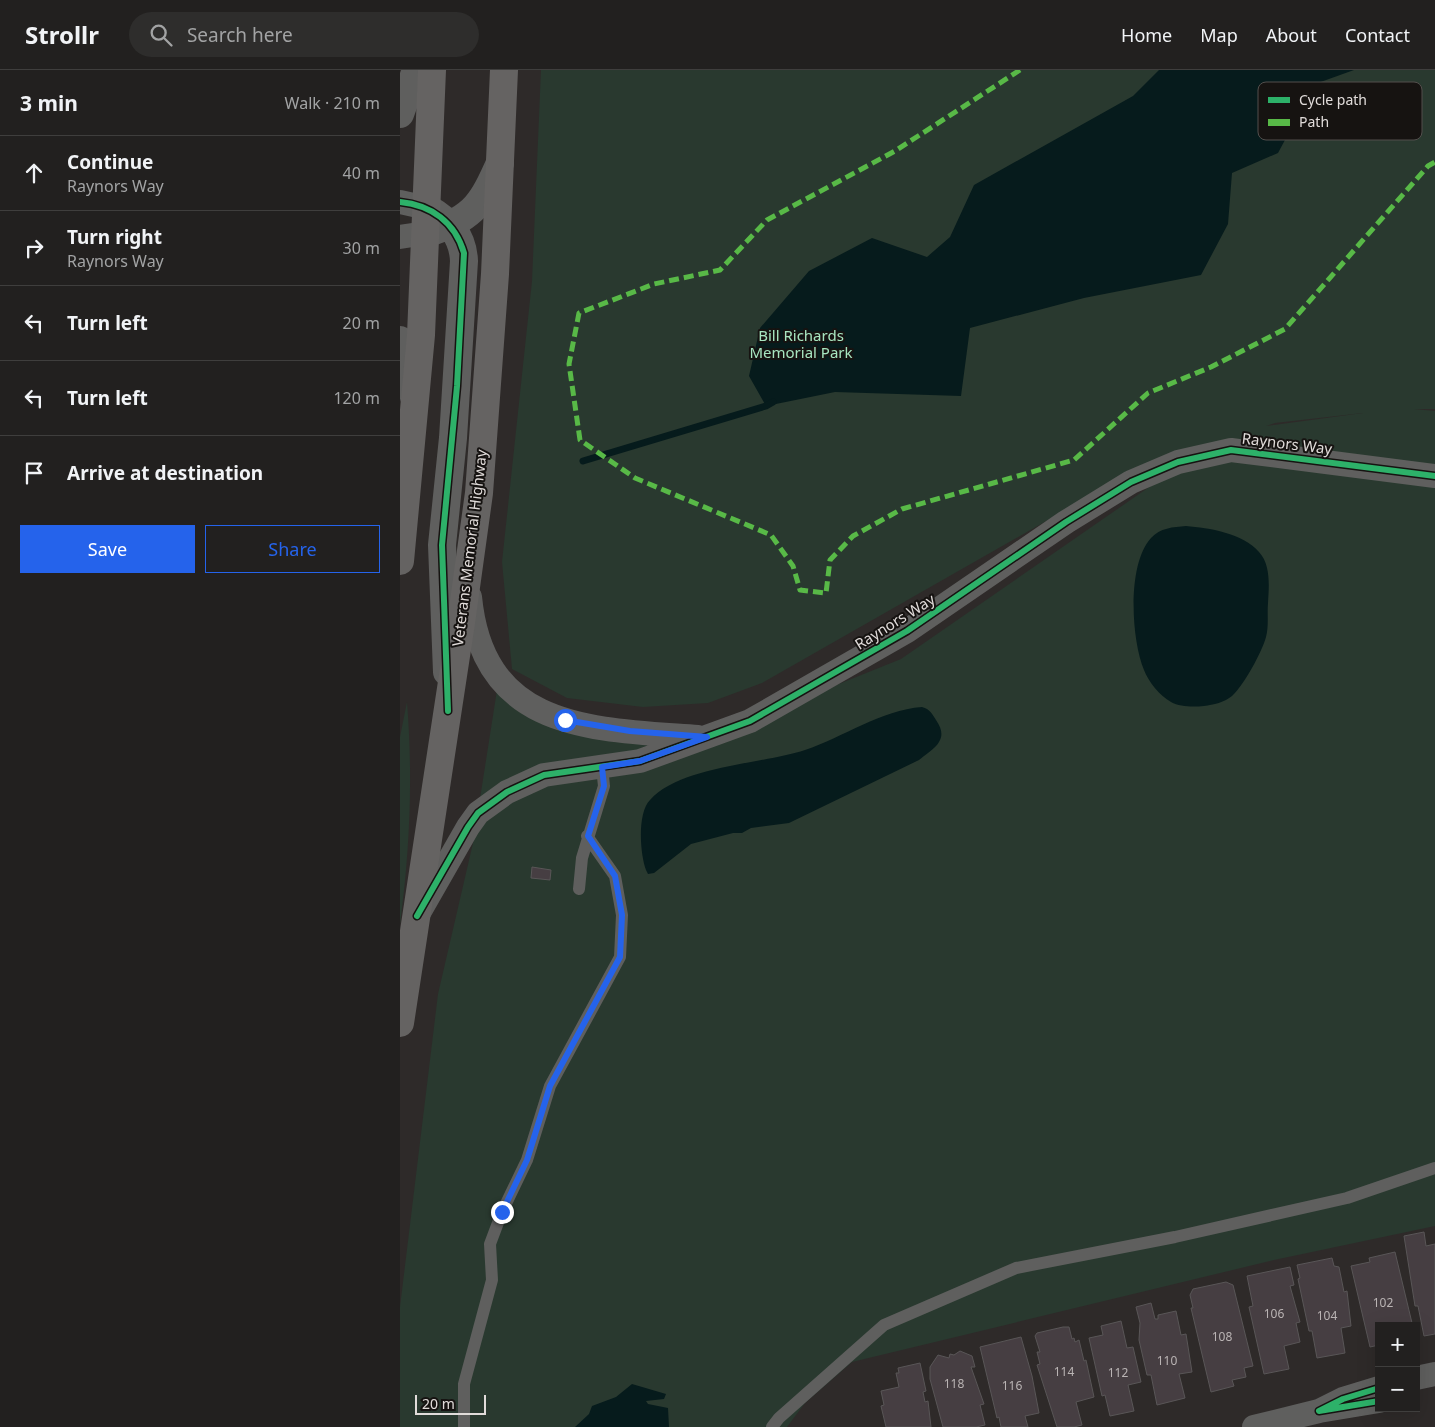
<!DOCTYPE html>
<html lang="en">
<head>
<meta charset="utf-8">
<style>
  body { margin:0; font-family:"Noto Sans",sans-serif; background:#2e2d2c; color:#f1f3f6 }
  .controls { position:absolute; right:15px; bottom:15px; display:grid; overflow:hidden; border-radius:0px; box-shadow:0 5px 20px #0002 }
  .controls button { width:45px; height:45px; display:grid; place-items:center; padding:0; border:0; border-bottom:1px solid #3f3e3d; background:#22201f; color:#f1f3f6; font:25px sans-serif }
  .scale { position:absolute; left:15px; bottom:12px; width:71px; box-sizing:border-box; padding-left:5px; border:2px solid #e1dcda; border-top:0; font-size:14px; line-height:18px; white-space:nowrap; color:#e1dcda; -webkit-text-stroke:4px #161311; paint-order:stroke }
  .stop { position:absolute; width:15px; height:15px; margin:-11px; border:4px solid #2563eb; border-radius:50%; background:#fff }
  .stop.end { background:#2563eb; border-color:#fff; box-shadow:0 1px 5px #0008 }
  .list { margin:0; padding:0; list-style:none }
  h2 { display:flex; justify-content:space-between; align-items:center; height:65px; margin:0; padding:0 20px; font-size:21px }
  h2 small { font-size:16px; font-weight:400; color:#a2a3a4 }
  .list li { display:grid; grid-template-columns:32px 1fr auto; gap:15px; align-items:center; box-sizing:border-box; height:75px; padding:0 20px; border-top:1px solid #3f3e3d }
  .list b { display:block; font-size:19px; white-space:nowrap }
  .list p { margin:0; font-size:16px; white-space:nowrap; color:#a2a3a4 }
  .list em { font-size:16px; font-style:normal; color:#a2a3a4 }
  .actions { display:flex; gap:10px; padding:15px 20px }
  .actions a { flex:1; padding:11px 0; border:1px solid #2563eb; border-radius:0px; text-align:center; font-size:18px; color:#2563eb }
  .actions .main { background:#2563eb; color:#fff }
  .icon { flex:none; width:28px; height:28px; fill:none; stroke:currentColor; stroke-width:2; stroke-linecap:round; stroke-linejoin:round }
  .map { position:relative; flex:none; width:1035px; height:1357px; overflow:hidden }
  header { display:flex; align-items:center; gap:30px; box-sizing:border-box; height:70px; padding:0 25px; background:#22201f; border-bottom:1px solid #3f3e3d }
  header strong { font-size:24px }
  nav { display:flex; gap:28px; margin-inline-start:auto; font-size:18px }
  .search { width:350px; height:45px; background:#2e2d2c; display:flex; align-items:center; gap:12px; box-sizing:border-box; padding:0 18px; border-radius:28px; color:#a2a3a4; font-size:19px }
  main { display:flex }
  aside { flex:1; background:#22201f }
  .map>svg:first-child { display:block }
</style>
</head>
<body>
<header>
<strong>Strollr</strong>
<div class="search"><svg class="icon" aria-label="search" viewBox="0 0 24 24"><circle cx="10" cy="10" r="6"/><path d="M15 15l6 6"/></svg>Search here</div>
<nav><a>Home</a><a>Map</a><a>About</a><a>Contact</a></nav>
</header>
<main>
<aside>
<h2>3 min<small>Walk · 210 m</small></h2>
<ul class="list">
<li><svg class="icon" aria-label="ahead" viewBox="0 0 24 24"><path d="M12 20V5M6 11l6-6 6 6"/></svg><div><b>Continue</b><p>Raynors Way</p></div><em>40 m</em></li>
<li><svg class="icon" aria-label="right" viewBox="0 0 24 24"><path d="M7 20v-9h11M14 6l5 5-5 5"/></svg><div><b>Turn right</b><p>Raynors Way</p></div><em>30 m</em></li>
<li><svg class="icon" aria-label="left" viewBox="0 0 24 24"><path d="M17 20v-9H6M10 6l-5 5 5 5"/></svg><div><b>Turn left</b></div><em>20 m</em></li>
<li><svg class="icon" aria-label="left" viewBox="0 0 24 24"><path d="M17 20v-9H6M10 6l-5 5 5 5"/></svg><div><b>Turn left</b></div><em>120 m</em></li>
<li><svg class="icon" aria-label="arrive" viewBox="0 0 24 24"><path d="M6 21V4h12l-3 4 3 4H6"/></svg><div><b>Arrive at destination</b></div></li>
</ul>
<div class="actions"><a class="main">Save</a><a>Share</a></div>
</aside>
<div class="map">
<svg width="1035" height="1357" viewBox="0 0 1035 1357">
  <rect width="100%" height="100%" fill="#2e2a29"/>
  <path fill="#29392f" fill-rule="evenodd" d="M141,0H1035V339H1014L1035,341V1156L874,1190L452,1292L405,1333L387,1357H0V1237L38,924L76,760L119,724L178,704L243,693L501,589L807,377L734,401L362,613L308,633L243,637L167,628L112,599L102,492L132,211ZM963,343L866,356L875,353Z
    M97,620L268,673L79,735Z
    M7,632C13,707 10,779 0,854V667Z"/>
  <path fill="#061b1c" d="M759,0H954L915,14L878,83L832,103L828,154L801,205L684,228L570,258L561,326L435,322L366,336L349,306L360,258L409,201L472,168L527,187L550,167L574,115L733,26Z
    M786,456C809,458 843,463 859,482C871,495 869,516 868,533C867,544 869,555 866,567C862,582 844,615 832,626C825,632 813,635 804,636C793,637 780,637 771,632C760,626 748,611 744,600C731,569 727,494 751,468C760,458 773,457 786,456Z
    M522,637C530,639 532,644 536,650C550,670 534,678 519,690L389,753L351,758L342,763H333L291,774L254,803L248,804L246,800C240,784 237,743 250,730C280,696 363,694 405,680C444,667 481,640 522,637Z
    M232,1314L266,1324L264,1329L246,1331L248,1334L268,1338L269,1357H175L189,1344L192,1336L216,1327Z"/>
  <g fill="none" stroke-linecap="round" stroke-linejoin="round">
    <path stroke="#061b1c" stroke-width="7" d="M183,391L366,336L373,332"/>
  </g>
  <path fill="#463e42" stroke="#595657" d="M132,797L151,800L150,810L131,808Z
    M1024,1162L1026,1176L1035,1174V1264L1024,1266L1018,1236H1015L1004,1166Z
    M995,1182L1012,1253L1005,1256H979V1275L970,1277L951,1196L970,1192L969,1188Z
    M932,1188L934,1196L939,1197L944,1222L947,1221L951,1256L941,1258L945,1283L917,1288L912,1261H909L898,1209L900,1208L897,1195Z
    M890,1197L894,1215L890,1216L900,1252L896,1253L900,1272L884,1276L889,1299L864,1304L849,1237L853,1236L847,1206Z
    M826,1212L833,1215L853,1296L844,1298L846,1307L832,1310L834,1316L811,1322L791,1238H793L790,1225L793,1219Z
    M751,1233L755,1249H758V1245L776,1241L781,1265L786,1264L792,1302L779,1304L785,1328L757,1335L751,1305H747L739,1270L740,1253L736,1237Z
    M721,1251L727,1278L733,1277L741,1312L728,1315L734,1341L710,1346L705,1325L702,1326L689,1268L703,1265L701,1256Z
    M663,1257H669L672,1269L674,1268L675,1272L679,1270L684,1291L686,1290L694,1327L676,1332L682,1355L674,1357H657L637,1295L640,1294L637,1282H640L635,1266L637,1263Z
    M621,1267L632,1306L639,1343L625,1346L628,1357H601L599,1347L597,1348L580,1277Z
    M560,1281L572,1286L575,1297H571L584,1334L580,1335L585,1355L576,1357H543L530,1309V1297L538,1285L549,1288L550,1284L554,1285Z
    M520,1293L526,1321L523,1322L525,1332L528,1331L531,1357H486L481,1336L484,1335L481,1321L499,1317L496,1303H499L498,1298Z"/>
  <g fill="none" stroke-linecap="round" stroke-linejoin="round">
    <path stroke="#5f5f5e" stroke-width="12" d="M179,819L182,788L204,716L202,697
      M64,1357V1314L92,1210L90,1174L102,1142L127,1090L150,1016L220,887L222,845L215,806L187,766
      M372,1357L379,1348L484,1255L616,1198L775,1167L947,1128L1035,1098"/>
    <path stroke="#5f5f5e" stroke-width="24" d="M0,132L27,138
      M0,167L26,163
      M70,527C83,661 192,659 298,667
      M20,841L68,757L78,743L107,722L144,705L240,691L350,651L507,561L666,452L731,412L778,392L831,380L1035,406
      M1016,1308L1035,1304
      M979,1318L943,1329L919,1341L979,1331
      M854,1357L919,1341"/>
    <path stroke="#5f5f5e" stroke-width="28" d="M0,44L16,0
      M27,138C48,150 63,165 64,191L53,368L42,475L47,602
      M34,161C75,147 83,131 100,93
      M0,270L14,327"/>
    <path stroke="#656362" stroke-width="28" d="M0,491L21,265L32,0
      M0,953L61,553L79,423L95,204L104,0"/>
    <path stroke="#58b947" stroke-width="5" stroke-dasharray="10 5" stroke-linecap="butt" d="M620,0L495,81L367,150L320,200L254,214L179,243L169,294L180,370L235,408L371,465L393,496L400,520L426,523L430,490L453,466L502,439L674,390L748,323L811,297L885,259L1028,96L1035,92"/>
    <defs>
      <path id="cycleway" d="M0,132C31,135 55,152 64,183L57,316L42,475L48,641
        M17,846L68,757L78,743L107,722L144,705L240,691L350,651L507,561L666,452L731,412L778,392L831,380L1035,406
        M979,1318L943,1329L919,1341L979,1331"/>
    </defs>
    <use href="#cycleway" stroke="#161311" stroke-width="9"/>
    <use href="#cycleway" stroke="#2db169" stroke-width="6"/>
  </g>
  <g fill="none" stroke-linecap="round" stroke-linejoin="round">
    <path stroke="#2563eb" stroke-width="6" d="M102,1142L127,1090L150,1016L220,887L222,845L215,806L188,766L204,716L202,697L240,691L307,667L230,661L165,650"/>
  </g>
  <g text-anchor="middle" stroke-width="4" stroke-linejoin="round" paint-order="stroke">
    <g font-size="12" fill="#bab4b4">
      <text x="983" y="1237">102</text>
      <text x="874" y="1248">106</text>
      <text x="927" y="1250">104</text>
      <text x="822" y="1271">108</text>
      <text x="767" y="1295">110</text>
      <text x="664" y="1306">114</text>
      <text x="718" y="1307">112</text>
      <text x="554" y="1318">118</text>
      <text x="612" y="1320">116</text>
    </g>
    <g font-size="15" fill="#a7e5c0" stroke="#161311">
      <text x="401" y="271">Bill Richards<tspan x="401" dy="17">Memorial Park</tspan></text>
    </g>
    <g font-size="15" fill="#e1dcda" stroke="#161311">
      <text transform="translate(887 374) rotate(7)" y="5">Raynors Way</text>
      <text transform="translate(70 478) rotate(-83)" y="5">Veterans Memorial Highway</text>
      <text transform="translate(495 552) rotate(-32)" y="5">Raynors Way</text>
    </g>
  </g>
  <rect x="858" y="12" width="164" height="58" rx="8" fill="#161311" stroke="#534f4d" stroke-width="1"/>
  <rect x="868" y="27" width="22" height="6" fill="#2db169"/>
  <rect x="868" y="49" width="22" height="7" fill="#58b947"/>
  <g font-size="14" fill="#e1dcda">
    <text x="899" y="35">Cycle path</text>
    <text x="899" y="57">Path</text>
  </g>
</svg>
<div class="controls">
<button>+</button>
<button>−</button>
</div>
<div class="scale">20 m</div>
<div class="stop" style="left:165px;top:650px"></div>
<div class="stop end" style="left:102px;top:1142px"></div>
</div>
</main>
</body>
</html>
